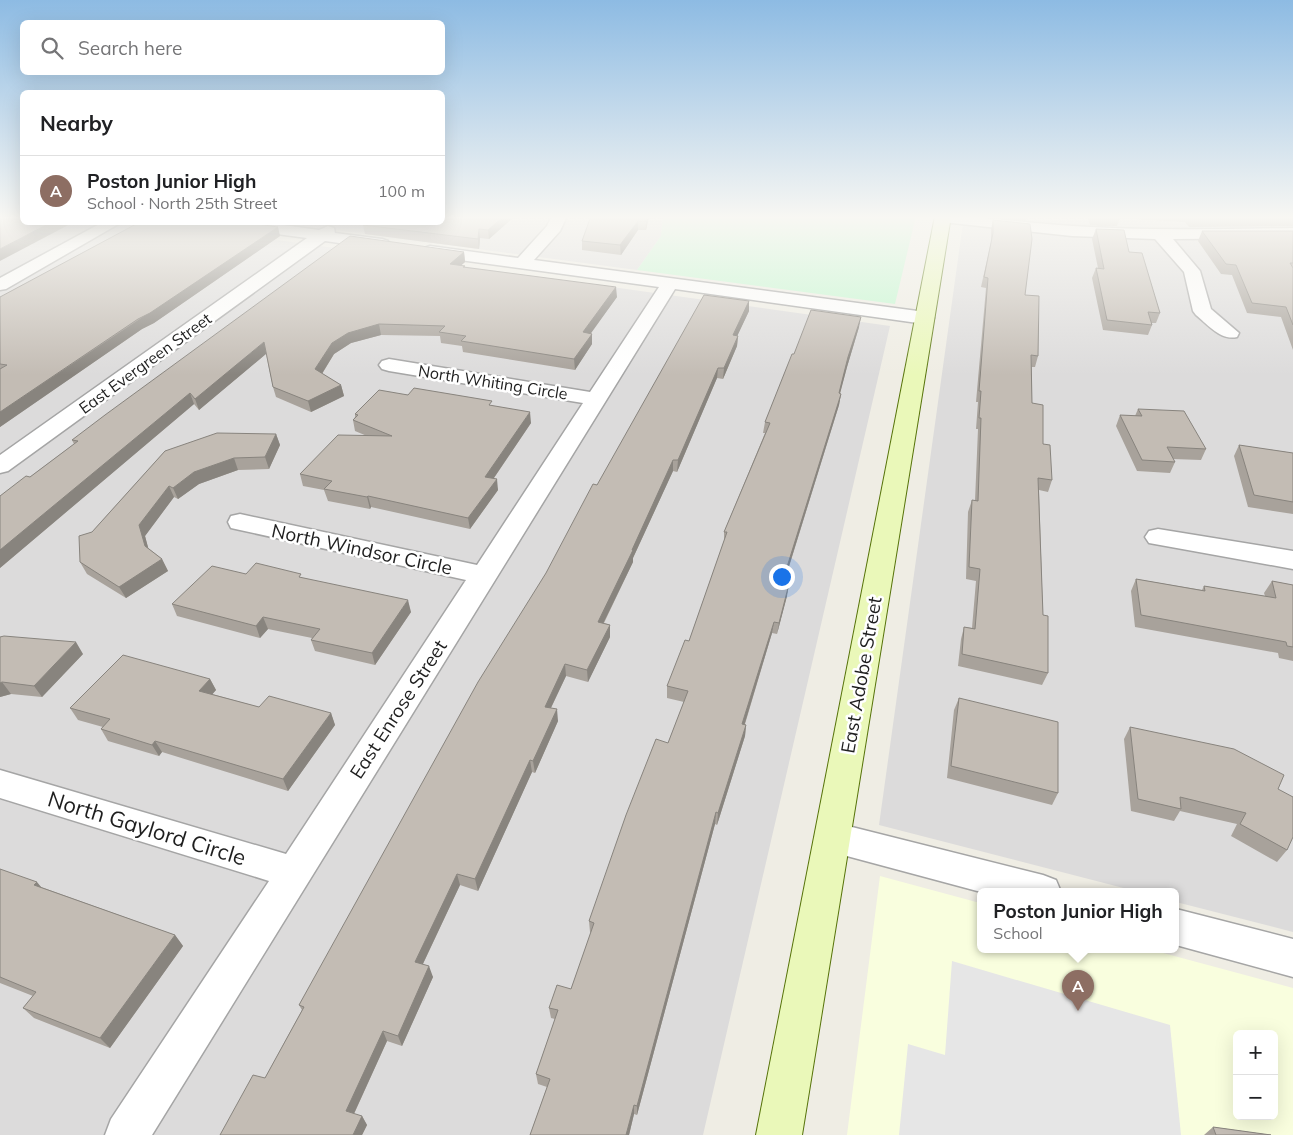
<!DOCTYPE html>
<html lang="en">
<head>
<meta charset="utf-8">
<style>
  body { margin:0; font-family:Mulish,sans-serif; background:#f6f6f6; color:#202124 }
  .controls { position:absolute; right:15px; bottom:15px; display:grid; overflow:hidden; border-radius:8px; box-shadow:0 5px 20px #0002 }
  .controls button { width:45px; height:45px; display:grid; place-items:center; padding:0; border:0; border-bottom:1px solid #e0e0e0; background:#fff; color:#202124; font:25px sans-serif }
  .you { position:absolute; left:781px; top:576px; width:18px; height:18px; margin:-12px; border:4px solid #fff; border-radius:50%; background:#1a73e8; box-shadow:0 0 0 8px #1a73e833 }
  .badge { display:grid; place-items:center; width:32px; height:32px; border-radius:50%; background:#7c3aed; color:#fff; font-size:16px; font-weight:700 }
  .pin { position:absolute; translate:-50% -41px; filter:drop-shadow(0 1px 2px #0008) }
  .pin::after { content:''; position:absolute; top:26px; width:18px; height:15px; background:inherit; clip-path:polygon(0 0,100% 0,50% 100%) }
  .popup { position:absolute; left:977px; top:888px; width:202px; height:65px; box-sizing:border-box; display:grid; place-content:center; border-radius:8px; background:#fff; filter:drop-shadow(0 1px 4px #0005); font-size:16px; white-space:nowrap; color:#757577 }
  .popup b { font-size:19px; color:#202124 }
  .popup::after { content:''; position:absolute; left:50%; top:100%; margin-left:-10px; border:10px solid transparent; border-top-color:#fff }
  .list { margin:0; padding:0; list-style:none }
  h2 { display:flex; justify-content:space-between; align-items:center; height:65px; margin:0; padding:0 20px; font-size:21px }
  h2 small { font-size:16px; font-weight:400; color:#757577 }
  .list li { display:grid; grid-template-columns:32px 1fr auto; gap:15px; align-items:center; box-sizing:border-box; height:70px; padding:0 20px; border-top:1px solid #e0e0e0 }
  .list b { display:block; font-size:19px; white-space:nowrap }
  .list p { margin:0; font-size:16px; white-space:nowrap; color:#757577 }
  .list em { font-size:16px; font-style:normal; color:#757577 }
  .icon { flex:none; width:28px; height:28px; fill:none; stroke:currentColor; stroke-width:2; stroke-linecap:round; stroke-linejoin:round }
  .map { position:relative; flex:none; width:1293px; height:1135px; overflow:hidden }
  .search { position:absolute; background:#fff; box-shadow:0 5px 20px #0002; left:20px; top:20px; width:425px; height:55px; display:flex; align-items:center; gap:12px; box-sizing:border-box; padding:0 18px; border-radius:8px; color:#757577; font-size:19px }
  .panel { position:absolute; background:#fff; box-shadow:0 5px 20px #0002; left:20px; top:90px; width:425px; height:135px; border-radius:8px }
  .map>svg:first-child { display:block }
</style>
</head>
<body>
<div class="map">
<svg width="1293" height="1135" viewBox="0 0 1293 1135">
  <rect width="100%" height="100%" fill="#efede4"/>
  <path fill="#dcdbdb" d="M0,216L22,222L156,223L890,326L703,1135H0Z
    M443,216H663L661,236L637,270L282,223L442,222Z
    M964,216H1293V932L1176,902V892H1139L879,825Z"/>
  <path fill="#f9fede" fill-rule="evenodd" d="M880,876L980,903V950H1152L1293,988V1135H847ZM1237,1034H1274V1116H1237Z"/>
  <path fill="#c2f8cf" d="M663,216H916L895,304L637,270L661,236Z"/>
  <path fill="#e6e6e6" d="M952,961L1170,1025L1181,1135H899L908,1044L945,1055Z"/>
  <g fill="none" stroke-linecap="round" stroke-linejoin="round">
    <defs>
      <path id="street" d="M552,216H567L560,231L534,260L925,312L932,314L934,318L932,322L925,324L675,289L152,1135H105L111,1119L269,881L0,798V770L286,854L466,580L240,530L231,528L228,522L231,516L240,514L477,565L583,403L389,371L382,369L379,365L382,361L389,359L590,392L659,287L430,256L424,254L422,251L424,248L430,246L518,258L547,226Z
        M936,216C982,216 1027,223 1073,226C1146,231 1220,229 1293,228V238L1173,239L1200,271L1211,309L1239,333L1237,337C1221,341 1207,324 1196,315L1193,311L1184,272L1155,239L1072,236L943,222L938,220Z
        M103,222H122L6,289L0,290V278Z
        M218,222H262L319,230L328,226L334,228L335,233L382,239L388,241L390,244L388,247L382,249L325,241L8,471L0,473V455L307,238L225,227Z
        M1158,529L1293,551V569L1149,543L1145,537L1149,531Z
        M832,822L1043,875L1056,880L1061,892H981L832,852L820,848L815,837L820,826Z
        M1176,909L1293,939V977L1176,945Z"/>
      <path id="secondary" d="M935,216H951L802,1135H756Z"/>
    </defs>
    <use href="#street" stroke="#a5a5a5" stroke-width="3"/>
    <use href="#secondary" stroke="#557208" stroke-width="2"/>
    <use href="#street" fill="#fff" fill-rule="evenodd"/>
    <use href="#secondary" fill="#eaf8b9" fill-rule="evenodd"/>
  </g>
  <path fill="#a8a29b" d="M442,216H519H515L489,239L480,238L479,249L365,234L363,225Z
    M649,216L646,230H638L621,255L582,250V241Z
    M991,216H1026L1025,220L991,217Z
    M1081,216H1293V226L1189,227L1185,222L1120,218L1117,226H1100L1090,225L1088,218L1081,217Z
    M993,220L1025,295L1038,356L1035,367H1032V403L1043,444L1052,480L1048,492L1039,490L1043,615L1048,673L1042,685L958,666L961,639L964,627L972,628L976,581L966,579L968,512L972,500L975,501L978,429H976L978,402H976L986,288L981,287L991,242V229Z
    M280,222H297L294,225Z
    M1096,229L1129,252L1160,313L1156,323H1152V325L1148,335L1103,330L1092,278L1096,268H1098L1092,239Z
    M1202,231H1293V350L1281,317L1247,313L1232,275L1221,274L1198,241Z
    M280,236L154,323L142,329L0,427V297Z
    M464,252L465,262L461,265L465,266V267L617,297L590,333L592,334V344L575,370L463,352L462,346L441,343L440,336L381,335L351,343L334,354L322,374L341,385L344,396L311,412L276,397L273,387L266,354L199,410L194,404L0,568V496L30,477L74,444L72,440Z
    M749,301V311L737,336H738L737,346L723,379L717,378L677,472L673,471L633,558V562L604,623L610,625V637L588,682L566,676L551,708L558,721L535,773L532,772L478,891L460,885L423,964L433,977L402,1046L387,1041L354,1114L362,1116L367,1125L362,1135H220L265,1078L302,1010L299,1005L597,485Z
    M859,327L847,367L840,394H841L839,405L784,583L787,596L777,634L772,633L745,724L746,725L745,736L717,825L715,824L637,1115L634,1114L629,1135H530L547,1087L538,1084L536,1074L555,1019L551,1018L549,1008L571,989L591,933L590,932L589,921L668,743L684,702L667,698V686L689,641L724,541V532L765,433H763L765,422L794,354Z
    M408,395L493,406L531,423L494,478L498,490L470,529L371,507L370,509L328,501L324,490L303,486L300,474L367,436L355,431L353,420L355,417V414Z
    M1138,409L1206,449L1201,460L1173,459L1175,462L1170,473L1137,471L1116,426L1120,415L1135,416Z
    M276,434L280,445L269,469L238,470L199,484L178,499L174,497L145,536L148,548L162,559L168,571L126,598L87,574L80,562L92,532L165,451Z
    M1239,445L1293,453V514L1248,507L1234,456Z
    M246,574L303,578L411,612L375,665L315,651L311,640L312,638L268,629L260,638L177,616L172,604Z
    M1136,579L1202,590L1204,586L1265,596L1264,593L1272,581L1293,585V661L1279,658L1278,653L1135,627L1131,591Z
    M0,637L83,654L42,697L11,694L0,697Z
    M210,679L216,690L212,694L259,707L331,713L335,725L288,791L162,752L159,756L108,741L101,729L103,727L78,720L70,708Z
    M959,698L1058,793L1052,805L947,778L954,710Z
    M1130,727L1278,789L1287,850L1277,862L1231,836L1237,824L1180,811L1174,821L1131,811L1124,739Z
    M0,869L41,887L175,935L183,946L110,1048L34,1018L23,1008L33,996L0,983Z
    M1213,1127L1271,1135H1204Z"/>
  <path fill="#88847e" d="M504,216H515L489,239L488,230Z
    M647,216H649L646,230V221Z
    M638,221V230L621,255L620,245Z
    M52,222H74L0,261V249Z
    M278,227L280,236L154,323L142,329L0,427V412Z
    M479,229L480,238L479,249L478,239Z
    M464,252L465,262L452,274L450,264Z
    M616,287L617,297L584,343L583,332Z
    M749,301V311L733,345V335Z
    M861,317L859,327L847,367L837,404L839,393L848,357Z
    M379,324L381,335L351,343L334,354L318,380L315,369L332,343L348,333Z
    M592,334V344L575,370L574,359Z
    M738,336L737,346L723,379L724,368Z
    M264,342L267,353L199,410L195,399Z
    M718,368L717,378L677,472L678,460Z
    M341,385L344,396L311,412L308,401Z
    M190,393L194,404L0,568V550Z
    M841,394L839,405L780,595L782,583Z
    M530,412L531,423L487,488L485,477Z
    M276,434L280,445L269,469L265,457Z
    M234,458L238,470L199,484L178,499L173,488L194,472Z
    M673,460V471L633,558V562L598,634V622Z
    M497,479L498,490L470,529L468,518Z
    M169,486L174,497L145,536L151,558L145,546L139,525Z
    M368,496L371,507L370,509L367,497Z
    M162,559L168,571L126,598L119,587Z
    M789,584L787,596L777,634L779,623Z
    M408,600L411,612L375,665L372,653Z
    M263,617L268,629L260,638L256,626Z
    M774,622L772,633L741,736L742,724Z
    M610,625V637L588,682L587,670Z
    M76,642L83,654L42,697L34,686Z
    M565,664L566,676L546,718L545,707Z
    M210,679L216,690L205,703L199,691Z
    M2,682L11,694L0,697V683Z
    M557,709L558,721L535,773L533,761Z
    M331,713L335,725L288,791L283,779Z
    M746,725L745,736L717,825L718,813Z
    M155,741L162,752L159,756L152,745Z
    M530,760L532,772L478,891L475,879Z
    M716,812L715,824L637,1115V1106Z
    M457,874L460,885L419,972L415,962Z
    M37,882L46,893L34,885Z
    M175,935L183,946L110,1048L100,1038Z
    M429,966L433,977L402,1046L398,1036Z
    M383,1031L387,1041L351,1120L346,1111Z
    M634,1105V1114L629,1135H626Z
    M362,1116L367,1125L362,1135H353Z"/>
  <path fill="#c3bcb4" stroke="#88847e" d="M0,216H22V222H52L0,249Z
    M442,216H504L488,230L479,229L478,239L363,225L366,222H442Z
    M591,216H647L646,221H638L620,245L582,241Z
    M1191,216H1293V217L1192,218Z
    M993,220L1030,224L1032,239L1025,295L1039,296L1038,356L1031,355L1032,403L1043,405V444L1050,445L1052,480L1038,478L1043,615L1048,616V673L962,654L964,627L975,629L980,569L969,567L972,500L978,501L981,418H979L981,391H979L988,278L984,277L993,233Z
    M140,222H244L278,227L150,313L138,319L0,412V369L7,365L0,364V297Z
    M1096,229L1124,230L1129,252L1142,253L1160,313L1148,312L1152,325L1107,320L1096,268L1104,269Z
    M1202,231H1293V263H1290L1293,268V325L1286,307L1252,303L1236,265L1226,264Z
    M350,236L464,252L450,264L465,266L463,267L616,287L583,332L592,334L574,359L461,341L466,336L439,332L445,326L379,324L348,333L332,343L315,369L341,385L308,401L273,387L264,342L195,399L190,393L0,550V496L26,476L30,477L78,441L72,440L105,415Z
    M704,295L749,301L733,335L738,336L724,368H718L678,460H673L632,550H633L598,622L610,625L587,670L565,664L545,707L557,709L533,761L530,760L475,879L457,874L415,962L429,966L398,1036L383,1031L346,1111L362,1116L353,1135H220L253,1075L265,1078L304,1007L299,1005L478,682L546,573L593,484L597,485Z
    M811,310L861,317L848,357L839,393L841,394L782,583L789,584L779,623L774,622L742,724L746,725L718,813L716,812L637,1106L634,1105L626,1135H530L550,1079L536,1074L558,1010L549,1008L557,985L571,989L594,923L589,921L626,815L656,739L668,743L688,691L667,686L685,640L689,641L727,532H724L770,423L765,422L792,354H794Z
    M414,388L492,401L489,405L530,412L485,477L497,479L468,518L368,496L367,497L324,489L332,481L300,474L338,435L392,436L353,420L358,415L355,414L379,390L408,395Z
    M1138,409L1184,411L1206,449L1167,447L1175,462L1142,460L1120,415L1142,416Z
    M217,433L276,434L265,457L234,458L194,472L173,488L169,486L139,525L145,546L162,559L119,587L80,562L79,536L92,532L165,451Z
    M1239,445L1293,453V502L1254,495Z
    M256,563L301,574L299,577L408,600L372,653L311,640L320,629L263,617L256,626L172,604L212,566L246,574Z
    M1136,579L1205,591L1204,586L1276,598L1272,581L1293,585V647L1287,646L1286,642L1141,615Z
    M4,636L76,642L34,686L2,682L0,683V637Z
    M123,655L210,679L199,691L259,707L269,696L331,713L283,779L155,741L152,745L101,729L110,719L70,708Z
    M959,698L1058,722V793L951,766Z
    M1130,727L1234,749L1284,775L1278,789L1293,797V837L1287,850L1240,824L1246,813L1180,797L1181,809L1138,799Z
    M0,869L37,882L34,885L175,935L100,1038L23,1008L36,992L0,977Z
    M1213,1127L1271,1135H1216Z"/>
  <linearGradient id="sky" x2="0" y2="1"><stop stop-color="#8dbbe3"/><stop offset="0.58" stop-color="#f8f7f3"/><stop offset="1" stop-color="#f8f7f3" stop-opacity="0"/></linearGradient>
  <rect width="1293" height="375" fill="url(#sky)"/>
  <g text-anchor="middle" stroke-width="5" stroke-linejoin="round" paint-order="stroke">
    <g font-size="16" fill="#1e1e1e" stroke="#fff">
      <text transform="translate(145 363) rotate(-36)" y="6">East Evergreen Street</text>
      <text transform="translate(493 382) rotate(9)" y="6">North Whiting Circle</text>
    </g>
    <g font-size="19" fill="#1e1e1e" stroke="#fff">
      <text transform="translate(362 549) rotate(12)" y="7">North Windsor Circle</text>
      <text transform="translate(861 675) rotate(-80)" y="7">East Adobe Street</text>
      <text transform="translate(398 709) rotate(-57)" y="7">East Enrose Street</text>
    </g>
    <g font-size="22" fill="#1e1e1e" stroke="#fff">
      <text transform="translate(147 828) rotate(17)" y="8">North Gaylord Circle</text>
    </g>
  </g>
</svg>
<div class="controls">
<button>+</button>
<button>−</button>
</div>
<div class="you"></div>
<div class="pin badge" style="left:1078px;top:1011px;background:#8d6e63">A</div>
<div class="popup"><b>Poston Junior High</b>School</div>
<div class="search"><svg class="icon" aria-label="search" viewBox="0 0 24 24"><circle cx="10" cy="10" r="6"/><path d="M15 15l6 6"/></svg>Search here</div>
<section class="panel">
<h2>Nearby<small></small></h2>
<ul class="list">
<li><span class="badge" style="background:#8d6e63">A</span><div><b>Poston Junior High</b><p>School · North 25th Street</p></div><em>100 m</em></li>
</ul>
</section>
</div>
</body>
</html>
